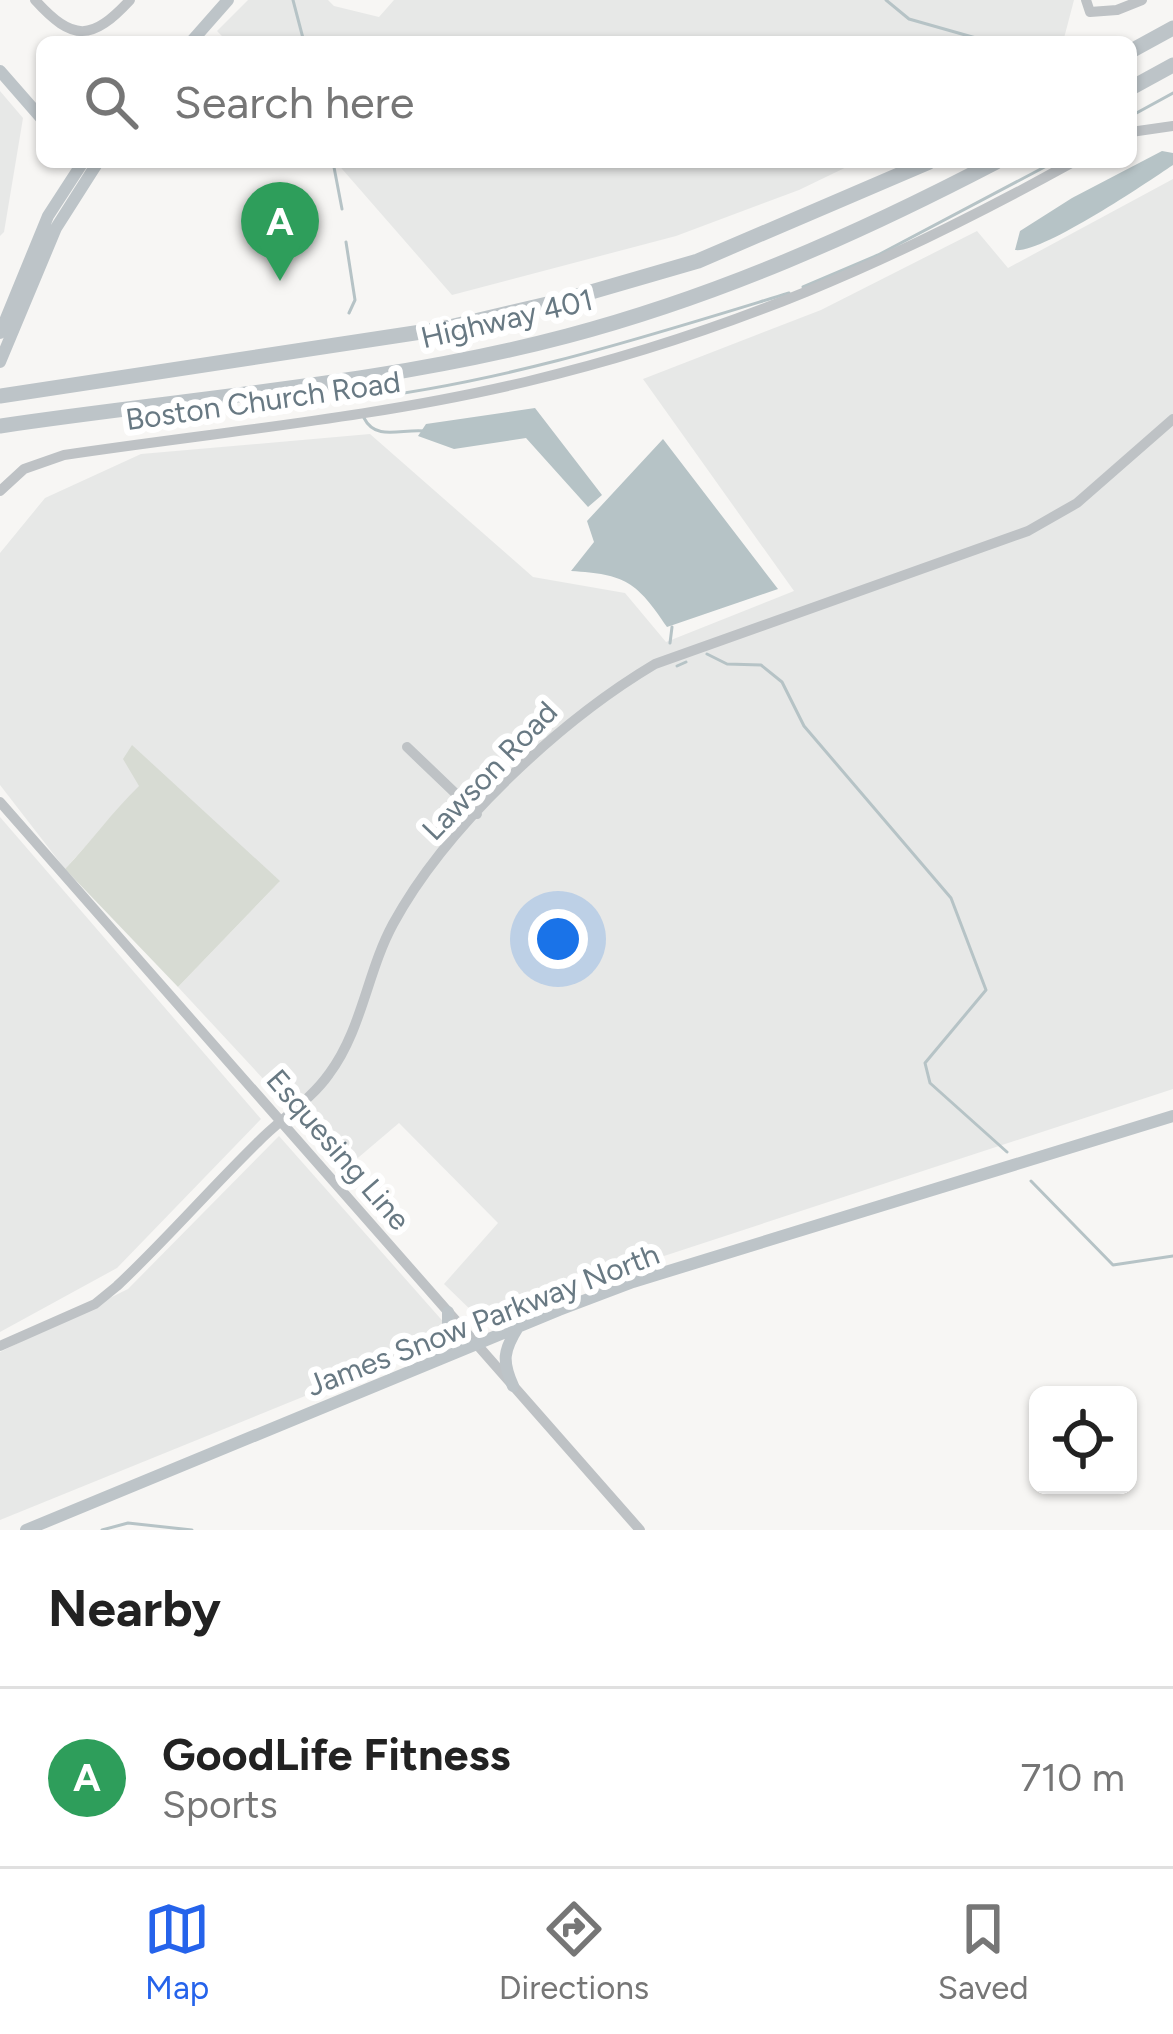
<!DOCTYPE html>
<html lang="en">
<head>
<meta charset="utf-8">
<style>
  body { margin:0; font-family:Figtree,sans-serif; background:#f2f2f2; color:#222 }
  .controls { position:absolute; right:36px; bottom:36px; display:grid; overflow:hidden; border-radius:18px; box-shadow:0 3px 9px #0004 }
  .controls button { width:108px; height:108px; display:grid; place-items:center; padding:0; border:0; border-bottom:3px solid #e0e0e0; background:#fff; color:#222; font:60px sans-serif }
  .you { position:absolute; left:558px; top:939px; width:42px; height:42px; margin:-30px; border:9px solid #fff; border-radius:50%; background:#1a73e8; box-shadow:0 0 0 18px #1a73e833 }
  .badge { display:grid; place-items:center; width:78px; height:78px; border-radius:50%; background:#2563eb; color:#fff; font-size:39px; font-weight:700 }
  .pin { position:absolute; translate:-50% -99px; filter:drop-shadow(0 3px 6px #0008) }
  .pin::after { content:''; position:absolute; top:63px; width:42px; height:36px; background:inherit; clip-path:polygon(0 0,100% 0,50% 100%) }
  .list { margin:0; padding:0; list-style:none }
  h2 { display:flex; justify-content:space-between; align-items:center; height:156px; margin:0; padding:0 48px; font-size:51px }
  h2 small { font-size:39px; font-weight:400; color:#767676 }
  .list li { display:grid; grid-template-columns:78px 1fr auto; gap:36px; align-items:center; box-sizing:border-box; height:180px; padding:0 48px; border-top:3px solid #e0e0e0 }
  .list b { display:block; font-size:45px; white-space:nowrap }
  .list p { margin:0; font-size:39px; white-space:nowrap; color:#767676 }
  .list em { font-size:39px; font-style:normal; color:#767676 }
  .icon { flex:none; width:66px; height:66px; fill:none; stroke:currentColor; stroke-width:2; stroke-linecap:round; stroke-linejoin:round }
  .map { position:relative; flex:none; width:1173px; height:1530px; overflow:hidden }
  .search { position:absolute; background:#fff; box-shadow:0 3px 9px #0004; left:36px; right:36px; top:36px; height:132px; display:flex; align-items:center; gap:30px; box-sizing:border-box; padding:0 42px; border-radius:18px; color:#767676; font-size:45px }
  .sheet { height:336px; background:#fff }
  nav { display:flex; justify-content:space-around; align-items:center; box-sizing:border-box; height:168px; border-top:3px solid #e0e0e0; background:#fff; font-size:33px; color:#767676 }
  nav a { display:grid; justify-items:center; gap:6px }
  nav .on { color:#2563eb }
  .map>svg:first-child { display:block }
</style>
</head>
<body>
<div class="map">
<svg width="1173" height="1530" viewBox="0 0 1173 1530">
  <rect width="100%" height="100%" fill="#f7f6f4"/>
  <path fill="#e7e8e7" d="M248,0H328L334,6L379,17L394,0H1074L1063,42H228L217,31Z
    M0,91L23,118L4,232L0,236Z
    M336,162H857L799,190L676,236L452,295Z
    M1173,179V1089L478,1317L444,1284L498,1223L399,1123L346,1168L178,987L279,882L140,786L65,869L0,785V553L45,498L141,454L370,434L533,577L625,593L666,642L794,591L643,379L821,310L977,231L1008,268Z
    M0,817L261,1119L117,1268L0,1332Z
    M279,1136L455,1335L0,1520V1352L128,1289Z"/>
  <path fill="#d7dbd3" d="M132,745L280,881L178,987L65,869C91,842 112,812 139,786L123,759Z"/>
  <path fill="#b6c3c6" d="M1162,151L1173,153V165C1145,184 1041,254 1015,250L1020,231L1072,198Z
    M535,408L602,495L588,507L526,438L454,449L418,436L426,424Z
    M663,439L778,589L667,627C637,582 625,574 571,571L594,542L587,521Z"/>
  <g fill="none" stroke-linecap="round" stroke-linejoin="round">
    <path stroke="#b6c3c6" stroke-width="3" d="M293,0L304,42
      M886,0L909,19L990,42
      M1131,116L1173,93
      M333,162L342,209
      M346,242L355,300L349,313
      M803,287L878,255L1054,162
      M340,389L352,400C502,383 645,337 789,293
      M364,418C376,442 403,428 425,431
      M670,643L672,627
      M707,654L727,664L761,665L782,682L804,726L951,898L986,990L925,1063L930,1083L1007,1152
      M677,666L686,662
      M1031,1181L1113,1265L1173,1256
      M102,1530L128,1523L192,1530"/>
    <path stroke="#bec2c5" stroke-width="10" d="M35,0C73,42 92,41 130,0
      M1086,0L1090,12L1117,10L1142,0
      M1131,132L1173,126
      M0,491L24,469L64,455C218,432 374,418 525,382C727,334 892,262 1073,162
      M407,747L477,814
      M0,802L640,1530
      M0,1346L95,1304L117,1286C166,1240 209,1190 257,1143C280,1119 310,1101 329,1074C362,1030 367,972 393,924C446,826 561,720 655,664L1028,531L1077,503L1173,419"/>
    <path stroke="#bdc4c8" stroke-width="12" d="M191,42L228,0
      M0,71L42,119
      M0,333L48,216L83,162
      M0,362L56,228L98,162
      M433,1360L448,1334V1312
      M513,1386C502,1361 503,1351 518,1327
      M26,1530L559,1310L633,1282L1173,1116"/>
    <path stroke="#bdc4c8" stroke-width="15" d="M1131,51L1173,28
      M1131,88L1173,65
      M0,396L441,329L560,301L698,261L929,162
      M0,426C188,398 382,385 567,336C718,296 858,234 996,162"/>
  </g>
  <g text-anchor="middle" stroke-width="12" stroke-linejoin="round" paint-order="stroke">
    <g font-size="30" fill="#687983" stroke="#fff">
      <text transform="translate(507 319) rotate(-13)" y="10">Highway 401</text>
      <text transform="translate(263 401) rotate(-8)" y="10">Boston Church Road</text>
      <text transform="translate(490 771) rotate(-46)" y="10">Lawson Road</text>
      <text transform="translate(338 1150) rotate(49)" y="10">Esquesing Line</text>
      <text transform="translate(483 1320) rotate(-21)" y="10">James Snow Parkway North</text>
    </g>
  </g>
</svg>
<div class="controls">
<button><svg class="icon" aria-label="locate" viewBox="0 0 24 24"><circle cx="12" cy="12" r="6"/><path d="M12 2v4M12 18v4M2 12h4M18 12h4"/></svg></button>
</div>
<div class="you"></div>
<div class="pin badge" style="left:280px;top:281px;background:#2e9e5b">A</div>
<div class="search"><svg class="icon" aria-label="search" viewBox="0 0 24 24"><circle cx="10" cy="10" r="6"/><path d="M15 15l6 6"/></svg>Search here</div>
</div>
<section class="sheet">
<h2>Nearby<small></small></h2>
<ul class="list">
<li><span class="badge" style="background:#2e9e5b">A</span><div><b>GoodLife Fitness</b><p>Sports</p></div><em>710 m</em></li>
</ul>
</section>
<nav>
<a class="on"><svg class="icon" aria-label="map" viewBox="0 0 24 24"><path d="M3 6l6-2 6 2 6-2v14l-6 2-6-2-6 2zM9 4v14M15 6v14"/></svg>Map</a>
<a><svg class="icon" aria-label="directions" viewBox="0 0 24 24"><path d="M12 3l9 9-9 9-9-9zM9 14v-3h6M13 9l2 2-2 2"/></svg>Directions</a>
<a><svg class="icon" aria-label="saved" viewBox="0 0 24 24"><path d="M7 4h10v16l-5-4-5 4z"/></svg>Saved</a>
</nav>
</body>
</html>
